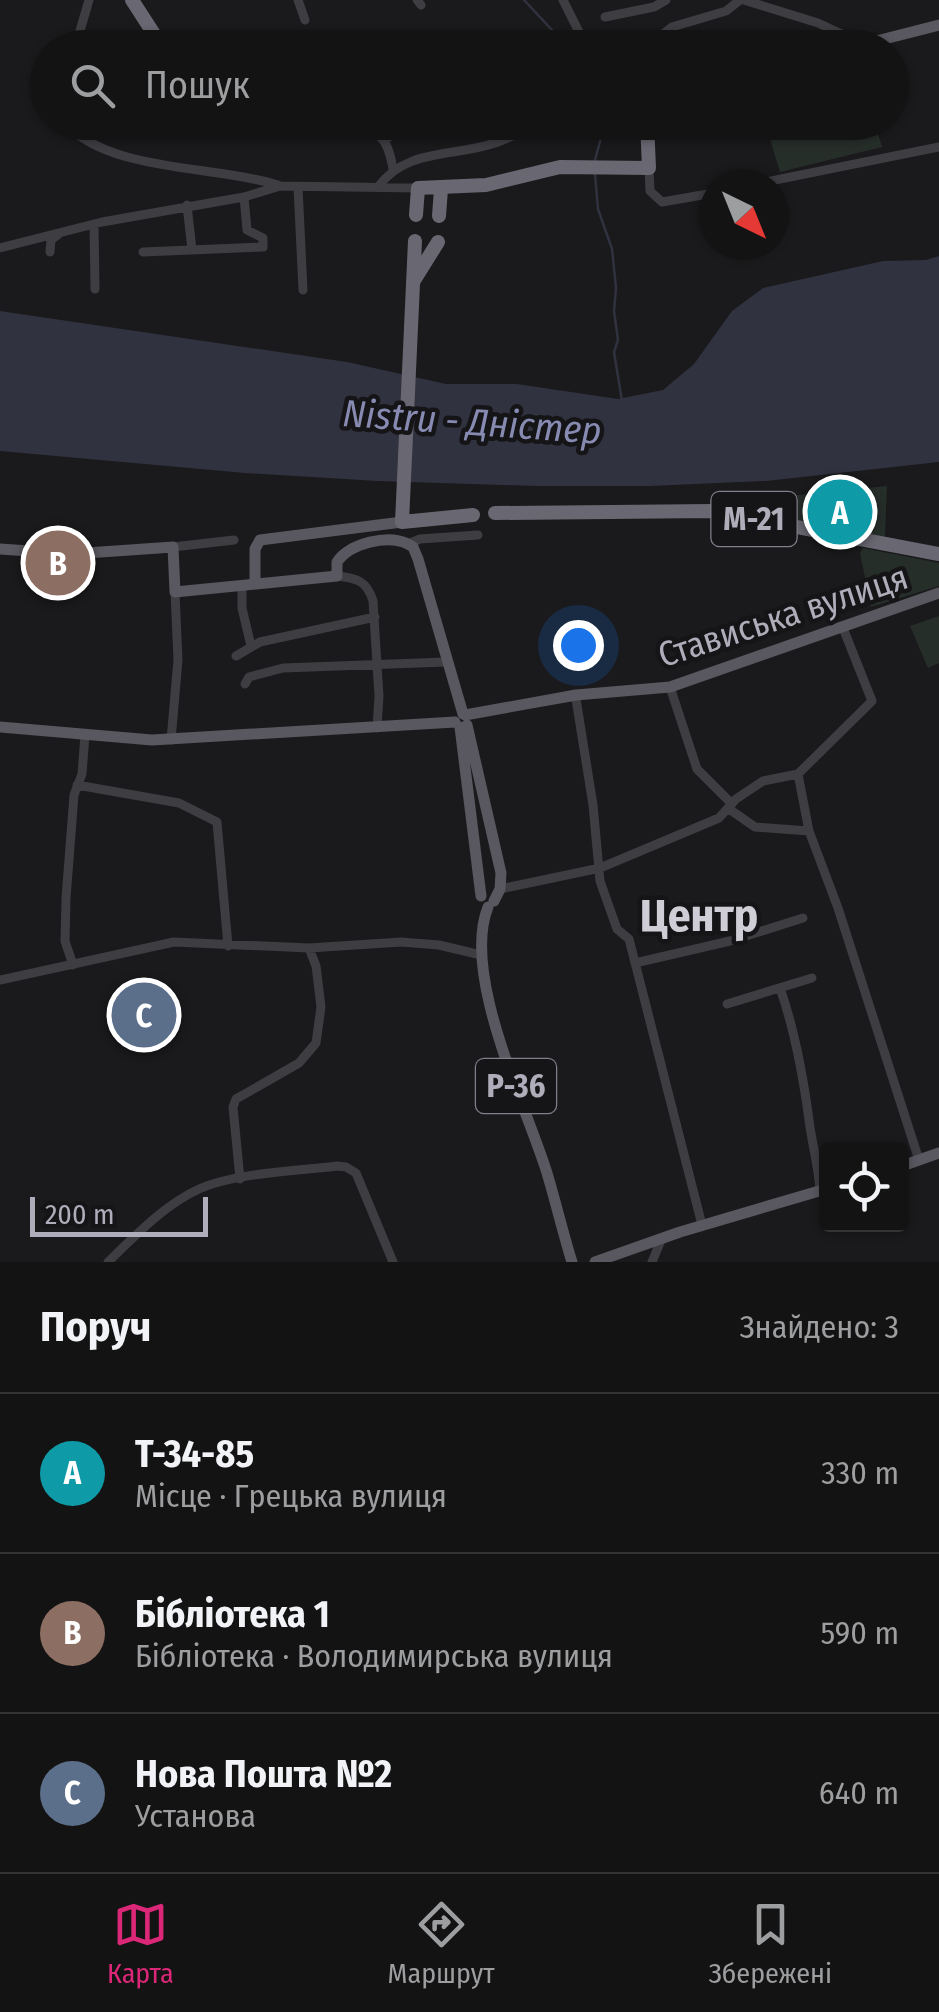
<!DOCTYPE html>
<html lang="uk">
<head>
<meta charset="utf-8">
<style>
  body { margin:0; font-family:"Fira Sans Condensed",sans-serif; background:#212022; color:#f1f3f6 }
  .controls { position:absolute; right:30px; bottom:30px; display:grid; overflow:hidden; border-radius:10px; box-shadow:0 2px 8px #0004 }
  .controls button { width:90px; height:90px; display:grid; place-items:center; padding:0; border:0; border-bottom:2px solid #333234; background:#141314; color:#f1f3f6; font:50px sans-serif }
  .compass { position:absolute; left:699px; top:170px; width:90px; height:90px; border-radius:50%; background:#141314; box-shadow:0 2px 8px #0004; rotate:137deg }
  .scale { position:absolute; left:30px; bottom:25px; width:178px; box-sizing:border-box; padding-left:10px; border:5px solid #afadba; border-top:0; font-size:28px; line-height:35px; white-space:nowrap; color:#afadba; -webkit-text-stroke:8px #151416; paint-order:stroke }
  .you { position:absolute; left:578px; top:645px; width:35px; height:35px; margin:-25px; border:8px solid #fff; border-radius:50%; background:#1a73e8; box-shadow:0 0 0 15px #1a73e833 }
  .badge { display:grid; place-items:center; width:65px; height:65px; border-radius:50%; background:#db2777; color:#fff; font-size:32px; font-weight:700 }
  .pin { position:absolute; translate:-50% -50%; border:5px solid #fff; box-shadow:0 2px 10px #0006 }
  .list { margin:0; padding:0; list-style:none }
  h2 { display:flex; justify-content:space-between; align-items:center; height:130px; margin:0; padding:0 40px; font-size:42px }
  h2 small { font-size:32px; font-weight:400; color:#9d9ea0 }
  .list li { display:grid; grid-template-columns:65px 1fr auto; gap:30px; align-items:center; box-sizing:border-box; height:160px; padding:0 40px; border-top:2px solid #333234 }
  .list b { display:block; font-size:38px; white-space:nowrap }
  .list p { margin:0; font-size:32px; white-space:nowrap; color:#9d9ea0 }
  .list em { font-size:32px; font-style:normal; color:#9d9ea0 }
  .icon { flex:none; width:55px; height:55px; fill:none; stroke:currentColor; stroke-width:2; stroke-linecap:round; stroke-linejoin:round }
  .map { position:relative; flex:none; width:939px; height:1262px; overflow:hidden }
  .search { position:absolute; background:#141314; box-shadow:0 2px 8px #0004; left:30px; right:30px; top:30px; height:110px; display:flex; align-items:center; gap:25px; box-sizing:border-box; padding:0 35px; border-radius:55px; color:#9d9ea0; font-size:38px }
  .sheet { height:610px; background:#141314 }
  nav { display:flex; justify-content:space-around; align-items:center; box-sizing:border-box; height:140px; border-top:2px solid #333234; background:#141314; font-size:28px; color:#9d9ea0 }
  nav a { display:grid; justify-items:center; gap:5px }
  nav .on { color:#db2777 }
  .map>svg:first-child { display:block }
</style>
</head>
<body>
<div class="map">
<svg width="939" height="1262" viewBox="0 0 939 1262">
  <rect width="100%" height="100%" fill="#1a191b"/>
  <path fill="#262e2a" d="M765,123H875L882,147L780,172Z
    M887,486L885,537L755,514L751,500Z
    M863,548L939,563V586L871,607L860,553Z
    M939,616V663L928,668L910,626Z"/>
  <path fill="#30323f" d="M939,256V462L766,481L650,486H536L377,481L245,473L0,451V311L347,362L446,384H517L618,399L663,390L694,364L732,311L763,288L883,261L926,260Z"/>
  <g fill="none" stroke-linecap="round" stroke-linejoin="round">
    <path stroke="#30323f" stroke-width="2.5" d="M524,0L552,30L557,48
      M595,160L602,134L601,122
      M595,174L598,209L612,249L616,288L614,311L618,340L614,352L622,401"/>
    <path stroke="#3e3d42" stroke-width="9" d="M298,0L305,20
      M417,0L421,5
      M563,0L587,48
      M744,0L818,23L861,43
      M605,17L654,7L666,0
      M75,48L89,0
      M645,48L672,27L726,11L740,0
      M64,122C109,173 215,165 278,185
      M335,133C374,130 386,127 393,169
      M385,139L409,126
      M649,168L650,191L662,202L714,193
      M751,185L939,147
      M298,187L303,290
      M378,187C406,148 454,157 495,143C510,138 525,130 539,122
      M187,205L192,250
      M94,224L95,289
      M0,248L102,222L244,197L280,186L418,188
      M50,252L51,240L59,234
      M143,252L263,247V238L247,230L244,197
      M408,544L420,539L478,535
      M173,547L234,540
      M337,576C357,578 367,581 373,601L379,696L377,728
      M242,585V608L251,646
      M236,656L260,642L375,617
      M245,684L249,677L283,668L446,662
      M670,687L697,769L732,804
      M576,699L593,805L600,881L617,929L629,939L702,1225
      M171,740L178,660L175,592
      M798,774L809,831L838,908L919,1160
      M77,785L179,803L217,822L228,946
      M729,809L755,827L809,831
      M500,889L600,868L719,818L736,799L763,781L798,774L872,701L843,628
      M635,963L730,941L803,918
      M73,965L65,941L66,898L74,795L82,774L85,735
      M0,980L174,942L309,948L401,942L439,945L481,955
      M780,988C795,1031 803,1075 809,1120C812,1145 819,1167 820,1191
      M727,1004L812,978
      M240,1179L233,1107L236,1099L299,1063L316,1043L321,1007L316,966L309,948
      M108,1262C135,1236 164,1205 199,1189C234,1173 297,1171 337,1166L346,1167L356,1173L393,1262
      M652,1262L662,1238"/>
    <path stroke="#59575f" stroke-width="11" d="M849,48L939,25
      M408,544L413,547L418,559L463,714
      M0,549L72,554L173,547L175,592L337,576V562C350,543 388,534 408,544
      M255,583V549L260,540L402,522
      M465,715L576,695L670,687L939,593
      M467,725L501,873L500,889L494,901
      M0,727L152,740L455,722
      M460,727L481,896
      M488,907C461,975 526,1105 547,1173C556,1203 563,1233 572,1262
      M902,1166L939,1153
      M595,1262L680,1232L826,1189"/>
    <path stroke="#696771" stroke-width="14" d="M132,0L163,48
      M416,215L418,188L486,185L560,167L649,168L647,122
      M439,216L441,189
      M415,241L402,522L473,515
      M413,282L438,242
      M495,513L712,511L939,554"/>
  </g>
  <g text-anchor="middle" stroke-width="9" stroke-linejoin="round" paint-order="stroke">
    <g fill="#151416" stroke="#817f89" stroke-width="2.5">
      <rect x="711.5" y="492" width="85" height="54" rx="8"/>
      <rect x="476" y="1059" width="80" height="54" rx="8"/>
    </g>
    <g font-size="32" font-weight="bold" fill="#afadba">
      <text x="754" y="530">М-21</text>
      <text x="516" y="1097">Р-36</text>
    </g>
    <g font-size="35" fill="#afadba" stroke="#151416">
      <text transform="translate(783 616) rotate(-18)" y="12">Стависька вулиця</text>
    </g>
    <g font-size="38" font-style="italic" fill="#878bb2" stroke="#151416">
      <text transform="translate(472 422) rotate(4)" y="13">Nistru - Дністер</text>
    </g>
    <g font-size="45" font-weight="bold" fill="#cfced6" stroke="#151416">
      <text x="699" y="931">Центр</text>
    </g>
  </g>
</svg>
<div class="controls">
<button><svg class="icon" aria-label="locate" viewBox="0 0 24 24"><circle cx="12" cy="12" r="6"/><path d="M12 2v4M12 18v4M2 12h4M18 12h4"/></svg></button>
</div>
<svg class="compass" viewBox="-18 -18 36 36"><path d="M0-13l5 13h-10z" fill="#e53935"/><path d="M0 13l5-13h-10z" fill="#9d9ea0"/></svg>
<div class="scale">200 m</div>
<div class="you"></div>
<div class="pin badge" style="left:840px;top:512px;background:#0f9aa8">A</div>
<div class="pin badge" style="left:58px;top:563px;background:#8d6e63">B</div>
<div class="pin badge" style="left:144px;top:1015px;background:#5c6f8a">C</div>
<div class="search"><svg class="icon" aria-label="search" viewBox="0 0 24 24"><circle cx="10" cy="10" r="6"/><path d="M15 15l6 6"/></svg>Пошук</div>
</div>
<section class="sheet">
<h2>Поруч<small>Знайдено: 3</small></h2>
<ul class="list">
<li><span class="badge" style="background:#0f9aa8">A</span><div><b>Т-34-85</b><p>Місце · Грецька вулиця</p></div><em>330 m</em></li>
<li><span class="badge" style="background:#8d6e63">B</span><div><b>Бібліотека 1</b><p>Бібліотека · Володимирська вулиця</p></div><em>590 m</em></li>
<li><span class="badge" style="background:#5c6f8a">C</span><div><b>Нова Пошта №2</b><p>Установа</p></div><em>640 m</em></li>
</ul>
</section>
<nav>
<a class="on"><svg class="icon" aria-label="map" viewBox="0 0 24 24"><path d="M3 6l6-2 6 2 6-2v14l-6 2-6-2-6 2zM9 4v14M15 6v14"/></svg>Карта</a>
<a><svg class="icon" aria-label="directions" viewBox="0 0 24 24"><path d="M12 3l9 9-9 9-9-9zM9 14v-3h6M13 9l2 2-2 2"/></svg>Маршрут</a>
<a><svg class="icon" aria-label="saved" viewBox="0 0 24 24"><path d="M7 4h10v16l-5-4-5 4z"/></svg>Збережені</a>
</nav>
</body>
</html>
